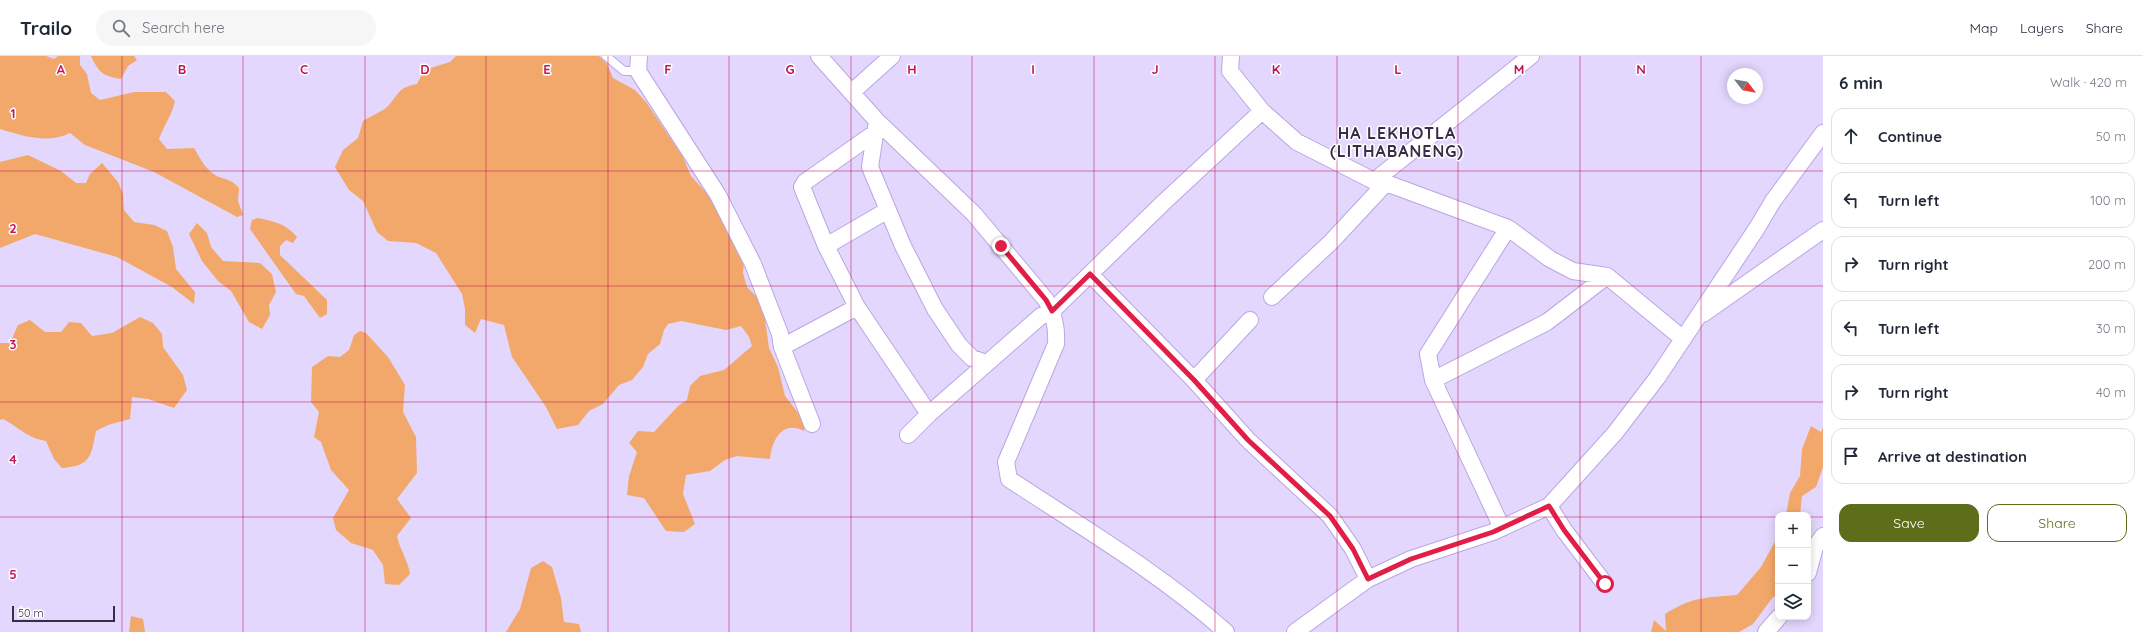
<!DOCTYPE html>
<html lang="en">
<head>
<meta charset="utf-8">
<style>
  body { margin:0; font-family:Quicksand,sans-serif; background:#f6f6f7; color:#1f2937 }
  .controls { position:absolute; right:12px; bottom:12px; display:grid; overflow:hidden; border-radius:8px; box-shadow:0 2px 10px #0003 }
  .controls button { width:36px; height:36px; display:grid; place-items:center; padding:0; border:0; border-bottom:1px solid #e0e1e3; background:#fff; color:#1f2937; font:20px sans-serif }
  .compass { position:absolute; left:1727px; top:12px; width:36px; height:36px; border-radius:50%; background:#fff; box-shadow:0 2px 10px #0003; rotate:121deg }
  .scale { position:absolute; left:12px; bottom:10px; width:103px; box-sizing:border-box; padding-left:4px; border:2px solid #362d46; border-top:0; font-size:11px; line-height:14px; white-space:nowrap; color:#362d46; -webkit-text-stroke:3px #fff; paint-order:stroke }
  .stop { position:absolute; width:12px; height:12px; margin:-9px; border:3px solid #e11d48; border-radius:50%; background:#fff }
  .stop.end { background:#e11d48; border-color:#fff; box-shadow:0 1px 4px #0008 }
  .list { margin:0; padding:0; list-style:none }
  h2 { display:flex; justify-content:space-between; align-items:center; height:52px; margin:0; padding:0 16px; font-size:17px }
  h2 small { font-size:13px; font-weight:400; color:#747a83 }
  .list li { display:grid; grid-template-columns:26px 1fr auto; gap:12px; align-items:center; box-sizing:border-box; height:56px; margin:0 8px 8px; padding:0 8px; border:1px solid #e0e1e3; border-radius:12px }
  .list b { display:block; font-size:15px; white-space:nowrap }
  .list em { font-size:13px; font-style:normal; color:#747a83 }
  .actions { display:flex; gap:8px; padding:12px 16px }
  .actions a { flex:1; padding:9px 0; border:1px solid #5d6e1b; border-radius:12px; text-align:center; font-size:14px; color:#5d6e1b }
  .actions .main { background:#5d6e1b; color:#fff }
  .icon { flex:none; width:22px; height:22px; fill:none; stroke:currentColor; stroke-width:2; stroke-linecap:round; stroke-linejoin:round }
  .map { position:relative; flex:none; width:1823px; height:576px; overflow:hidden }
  header { display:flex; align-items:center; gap:24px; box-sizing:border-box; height:56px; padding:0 20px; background:#fff; border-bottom:1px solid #e0e1e3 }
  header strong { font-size:19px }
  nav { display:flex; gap:22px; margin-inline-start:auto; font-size:14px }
  .search { width:280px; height:36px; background:#f6f6f7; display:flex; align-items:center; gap:10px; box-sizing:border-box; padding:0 14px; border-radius:22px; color:#747a83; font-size:15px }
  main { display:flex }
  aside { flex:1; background:#fff }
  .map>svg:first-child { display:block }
</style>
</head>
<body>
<header>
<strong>Trailo</strong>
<div class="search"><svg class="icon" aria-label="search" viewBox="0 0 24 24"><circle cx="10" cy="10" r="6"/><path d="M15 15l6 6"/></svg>Search here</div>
<nav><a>Map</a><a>Layers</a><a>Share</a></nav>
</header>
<main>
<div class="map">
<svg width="1823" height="576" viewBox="0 0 1823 576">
  <rect width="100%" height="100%" fill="#e4d7fd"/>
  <path fill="#f2a86a" d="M0,0H46L54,3L58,0H80V9L87,18L91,37L100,44L134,36H166L175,45C172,59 164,69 159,83L167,93L194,92C199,100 203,109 210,115C220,125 229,120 239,132L238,145L243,159L237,161L154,116L85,89L70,77C48,88 23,80 0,73Z
    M91,0H134L137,4L128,10L121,23C103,20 99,17 91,0Z
    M456,0H599L607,8L613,22L635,34L646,46L683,101L691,120L712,143L744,205L743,217L747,231L757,241L764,256L769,292L778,311L785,340L806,367L804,375C782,364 772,384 770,403L737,400L725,404L710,415L686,419L683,438L695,468L684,476L666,475L644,442L627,439L629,420L637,396L629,387L638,375L654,376L678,350L687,344L690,330L700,320L724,314L752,290L749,281L741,270L726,274L681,265L668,268L664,274L660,288L648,298L643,311L632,324L619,329L603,348L589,355L578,369L557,373L546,351L512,301L504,269L481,263L475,277L465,269V253L462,238L436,197L416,187L388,185L377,176L363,145L349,134L335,111L343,94L358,82L363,65C370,60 382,56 388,50C400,37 397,32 417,28L424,14L450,6Z
    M28,99L61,115L76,127H86L90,118L102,107L118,126L123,138L124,154L134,166L154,169L167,175L173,191L176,213L195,236L194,248L172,231L117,201L35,178L0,192V106Z
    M258,162C274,165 286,168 297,181L293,187L286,184L280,190V199L327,244V258L320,262L304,240L296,238L250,173L252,164Z
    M197,167L207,177L211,191L223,205L260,207L272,218L276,236L269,249L270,259L262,273L249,266L231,235L218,225L202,205L189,178Z
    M140,261L153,267L162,278L163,291L183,319L187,334L174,352L148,343L132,341L130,363L108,369L96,375C91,400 91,410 62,412L54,403L46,385C27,382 20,372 3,363L0,364V287H10L18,269L30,264L45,276H61L69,266L81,267L92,280L112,277Z
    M360,275L366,277L388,301L405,329L403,356L416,381L417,417L397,443L411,462L397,480C400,494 408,504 410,518L399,529L385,528L383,509L373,494L351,487L336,474L333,462L349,434L331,414L321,386L314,381L319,356L311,346L312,311L328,300L340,301L349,294L354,279Z
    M1811,370L1821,376L1823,371V411L1816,431L1802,440L1800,459H1786L1790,437L1800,420L1802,393Z
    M1778,480V540L1773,541L1753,568L1739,576H1651L1654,564L1666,575L1665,558C1694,540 1705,542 1737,539L1761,511Z
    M543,505L552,511L561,542L564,566L579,568L581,576H506L520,553L531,512Z
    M131,560L143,563L145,576H129Z"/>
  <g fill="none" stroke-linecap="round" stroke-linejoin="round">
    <defs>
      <path id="lane" d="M606,0L624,15H638"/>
      <path id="street" d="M639,0L638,15L718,139L753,208L780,278L782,291L812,368
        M819,0L877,65L974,158L1046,244C1054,259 1057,271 1056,288L1006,406L1009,423C1083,472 1160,517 1226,576
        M1231,0L1230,15L1262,55
        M1531,0L1374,125L1386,127L1508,172L1550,203L1573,215L1607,220
        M852,36L892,0
        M877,65L870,111L903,190L935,253L959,289L972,302L986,307
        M826,190L802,131L805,126L876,76
        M1090,218L1194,324L1248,384L1330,460L1353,493L1368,523
        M1272,241L1331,186L1386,127
        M857,251L826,190L888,154
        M1703,258L1823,174
        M782,291L857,251L929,358
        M1194,324L1250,264
        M1433,324L1547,266L1607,220L1682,282
        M908,379L929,358L1041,260L1052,255L1163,147L1262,55L1297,86L1374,125
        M1549,450L1564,474L1605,528
        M1502,472L1433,324L1428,298L1508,172
        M1808,517L1815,491L1823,480
        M1295,576L1368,523L1411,503L1493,476L1549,450L1615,377L1657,322L1757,172L1773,145L1823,77
        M1766,576L1779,561"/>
    </defs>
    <use href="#lane" stroke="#bba5e3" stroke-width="10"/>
    <use href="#street" stroke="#bba5e3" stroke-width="18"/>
    <use href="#lane" stroke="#fff" stroke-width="8"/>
    <use href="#street" stroke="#fff" stroke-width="16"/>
  </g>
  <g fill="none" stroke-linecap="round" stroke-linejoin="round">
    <path stroke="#e11d48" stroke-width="5" d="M1001,190L1046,244L1052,255L1090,218L1194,324L1248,384L1330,460L1353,493L1368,523L1411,503L1493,476L1549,450L1564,474L1605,528"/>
  </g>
  <path fill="none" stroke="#c2185b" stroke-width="1" stroke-opacity="0.55" d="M122,0V576M243,0V576M365,0V576M486,0V576M608,0V576M729,0V576M851,0V576M972,0V576M1094,0V576M1215,0V576M1337,0V576M1458,0V576M1580,0V576M1701,0V576M0,115H1823M0,230H1823M0,346H1823M0,461H1778M1808,461H1823"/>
  <g text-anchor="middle" stroke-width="3" stroke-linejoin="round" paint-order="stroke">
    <g font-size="16" font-weight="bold" letter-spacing="1" fill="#362d46" stroke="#fff">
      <text x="1397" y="83">HA LEKHOTLA<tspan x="1397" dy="18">(LITHABANENG)</tspan></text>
    </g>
  </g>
  <g font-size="13" text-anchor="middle" font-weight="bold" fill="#c2185b" stroke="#fff" stroke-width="3" stroke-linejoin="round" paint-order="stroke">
    <text x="61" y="18">A</text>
    <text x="182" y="18">B</text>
    <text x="304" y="18">C</text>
    <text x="425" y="18">D</text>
    <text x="547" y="18">E</text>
    <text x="668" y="18">F</text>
    <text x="790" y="18">G</text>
    <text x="912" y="18">H</text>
    <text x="1033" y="18">I</text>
    <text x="1155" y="18">J</text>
    <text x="1276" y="18">K</text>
    <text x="1398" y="18">L</text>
    <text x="1519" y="18">M</text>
    <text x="1641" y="18">N</text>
    <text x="13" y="62">1</text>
    <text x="13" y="177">2</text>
    <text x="13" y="293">3</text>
    <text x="13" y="408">4</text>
    <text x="13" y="523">5</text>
  </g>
</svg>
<div class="controls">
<button>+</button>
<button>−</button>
<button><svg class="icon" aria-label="layers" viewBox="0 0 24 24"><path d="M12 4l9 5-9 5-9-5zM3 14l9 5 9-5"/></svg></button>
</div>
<svg class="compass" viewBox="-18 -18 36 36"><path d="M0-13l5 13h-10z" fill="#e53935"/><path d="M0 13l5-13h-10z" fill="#747a83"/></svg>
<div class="scale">50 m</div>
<div class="stop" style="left:1605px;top:528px"></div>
<div class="stop end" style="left:1001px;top:190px"></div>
</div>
<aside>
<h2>6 min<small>Walk · 420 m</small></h2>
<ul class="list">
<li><svg class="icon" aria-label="ahead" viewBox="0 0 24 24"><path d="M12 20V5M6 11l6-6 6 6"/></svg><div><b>Continue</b></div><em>50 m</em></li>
<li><svg class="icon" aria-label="left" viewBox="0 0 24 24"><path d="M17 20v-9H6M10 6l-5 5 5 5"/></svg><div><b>Turn left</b></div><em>100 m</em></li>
<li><svg class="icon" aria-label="right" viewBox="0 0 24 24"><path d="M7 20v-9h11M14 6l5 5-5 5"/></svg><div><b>Turn right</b></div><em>200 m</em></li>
<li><svg class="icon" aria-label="left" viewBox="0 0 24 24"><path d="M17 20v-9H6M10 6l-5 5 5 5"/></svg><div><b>Turn left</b></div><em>30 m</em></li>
<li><svg class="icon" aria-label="right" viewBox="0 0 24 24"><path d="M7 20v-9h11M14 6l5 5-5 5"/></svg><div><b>Turn right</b></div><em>40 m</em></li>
<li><svg class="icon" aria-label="arrive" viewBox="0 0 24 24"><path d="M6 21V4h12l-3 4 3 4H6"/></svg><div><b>Arrive at destination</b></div></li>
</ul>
<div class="actions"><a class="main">Save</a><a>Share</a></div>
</aside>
</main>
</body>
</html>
